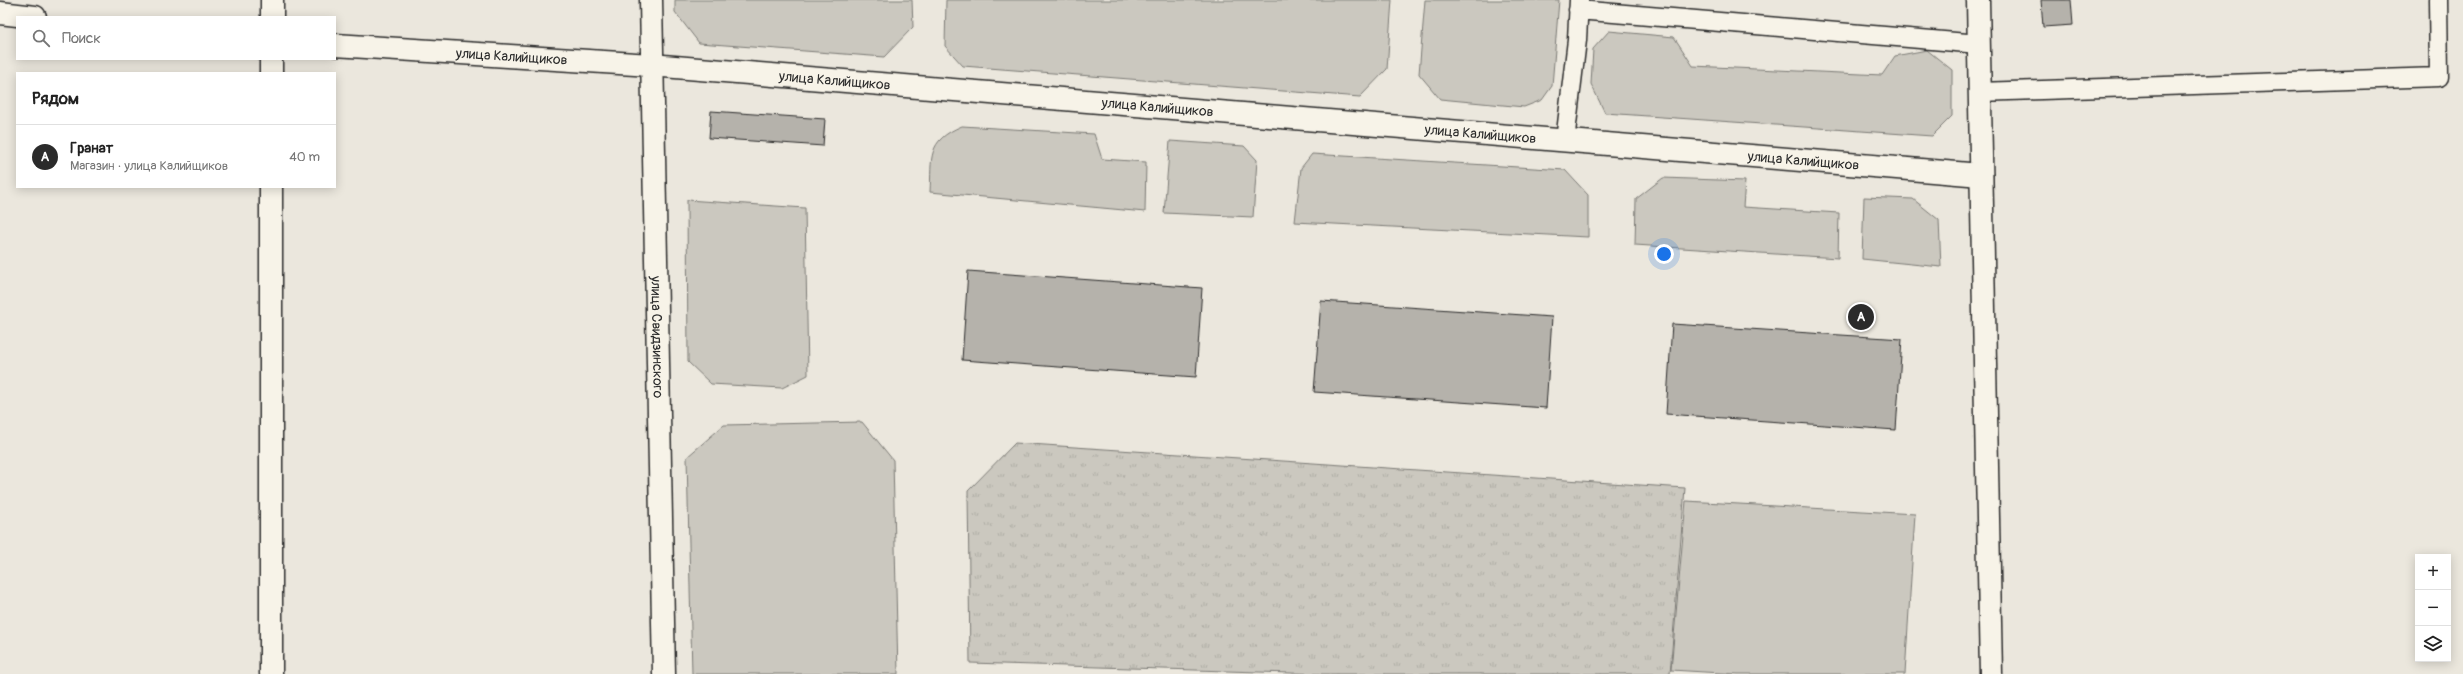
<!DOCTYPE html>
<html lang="ru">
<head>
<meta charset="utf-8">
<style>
  body { margin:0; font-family:Pangolin,sans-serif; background:#f2f2f2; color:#222 }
  .controls { position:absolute; right:12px; bottom:12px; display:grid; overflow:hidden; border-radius:0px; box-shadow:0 2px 10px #0003 }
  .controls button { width:36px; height:36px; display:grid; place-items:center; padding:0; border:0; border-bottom:1px solid #e0e0e0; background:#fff; color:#222; font:20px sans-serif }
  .you { position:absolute; left:1664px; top:254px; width:14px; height:14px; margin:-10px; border:3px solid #fff; border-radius:50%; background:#1a73e8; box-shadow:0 0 0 6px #1a73e833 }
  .badge { display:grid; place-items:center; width:26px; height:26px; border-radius:50%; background:#2b2b2b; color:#fff; font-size:13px; font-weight:700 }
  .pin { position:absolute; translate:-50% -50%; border:2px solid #fff; box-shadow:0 1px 4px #0006 }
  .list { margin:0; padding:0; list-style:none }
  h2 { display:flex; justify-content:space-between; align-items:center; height:52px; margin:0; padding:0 16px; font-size:17px }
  h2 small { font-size:13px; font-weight:400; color:#767676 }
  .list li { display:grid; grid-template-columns:26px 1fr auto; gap:12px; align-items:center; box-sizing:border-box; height:64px; padding:0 16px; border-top:1px solid #e0e0e0 }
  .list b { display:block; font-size:15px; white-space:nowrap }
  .list p { margin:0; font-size:13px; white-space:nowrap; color:#767676 }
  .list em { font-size:13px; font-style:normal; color:#767676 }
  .icon { flex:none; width:22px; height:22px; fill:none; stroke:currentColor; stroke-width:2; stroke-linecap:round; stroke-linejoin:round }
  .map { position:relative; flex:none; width:2463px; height:674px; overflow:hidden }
  .search { position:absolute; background:#fff; box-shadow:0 2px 10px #0003; left:16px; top:16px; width:320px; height:44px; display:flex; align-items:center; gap:10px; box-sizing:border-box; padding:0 14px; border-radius:0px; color:#767676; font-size:15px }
  .panel { position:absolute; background:#fff; box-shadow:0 2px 10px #0003; left:16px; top:72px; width:320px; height:116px; border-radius:0px }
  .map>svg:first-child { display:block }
</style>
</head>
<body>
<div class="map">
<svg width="2463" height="674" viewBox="0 0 2463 674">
  <defs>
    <pattern id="park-tufts" width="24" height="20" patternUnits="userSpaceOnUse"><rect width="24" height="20" fill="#cbc8bf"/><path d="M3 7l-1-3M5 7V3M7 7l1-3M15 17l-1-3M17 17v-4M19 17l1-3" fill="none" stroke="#aeaca4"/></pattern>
  </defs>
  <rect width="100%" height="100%" fill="#ebe7dd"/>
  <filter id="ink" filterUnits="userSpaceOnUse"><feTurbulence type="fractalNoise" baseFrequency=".025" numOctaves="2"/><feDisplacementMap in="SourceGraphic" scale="8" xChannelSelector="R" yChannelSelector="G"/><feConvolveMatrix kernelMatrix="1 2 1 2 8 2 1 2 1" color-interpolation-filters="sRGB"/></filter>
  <g filter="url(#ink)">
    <path fill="#cbc8bf" stroke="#7b7a75" d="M675,0H912L913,27L884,57L699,43L675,12Z
      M946,0H1392L1387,69L1360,97L963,66L945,46Z
      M1425,0H1559L1552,86L1542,100L1524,107L1440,99L1419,74Z
      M1609,31L1674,37L1693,66L1882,75L1895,56L1927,50L1952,70V116L1932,136L1605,113L1591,84L1593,49Z
      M962,126L1094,134L1102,159L1146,162L1145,212L930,192C932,158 926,141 962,126Z
      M1170,141L1244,146L1257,160L1253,217L1164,213Z
      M1312,154L1565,170L1588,195V237L1295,222L1301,168Z
      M1663,178L1745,181L1743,207L1839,213L1838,258L1635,245L1636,199Z
      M1864,197L1913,199L1939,220L1941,267L1862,259Z
      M687,200L805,208L808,375L782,388L711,384L688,362Z
      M862,422L893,460L898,674H692L687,457L724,425Z
      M1686,501L1915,514L1905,674H1738L1671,670Z"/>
    <path fill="url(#park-tufts)" stroke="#7b7a75" d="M1015,443L1685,488L1670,674H1323L970,663L968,491Z"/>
    <path fill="#b5b2ab" stroke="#2b2b2b" d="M2041,0H2071L2073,25L2043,27Z
      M711,111L825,119L823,146L709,138Z
      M968,271L1202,288L1196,377L962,360Z
      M1321,301L1552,317L1546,408L1314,392Z
      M1672,324L1902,339L1896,430L1666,414Z"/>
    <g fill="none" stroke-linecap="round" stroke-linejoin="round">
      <defs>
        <path id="service" d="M1578,10L1979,44
          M1979,92L2439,77L2438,0
          M1565,141L1577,40L1579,0"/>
        <g id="minor">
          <path id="s1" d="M651,0L664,674"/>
          <path d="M1978,0L1991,674"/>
          <path d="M0,13L35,17"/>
          <path id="s2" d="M335,45L651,65L1981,175"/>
        </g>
        <path id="tertiary" d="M272,17V0
          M271,73V59
          M271,674V187"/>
      </defs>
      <use href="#service" stroke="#2b2b2b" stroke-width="21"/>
      <use href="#minor" stroke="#2b2b2b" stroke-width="25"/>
      <use href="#tertiary" stroke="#2b2b2b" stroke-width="25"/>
      <use href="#service" stroke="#f7f3e8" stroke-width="18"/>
      <use href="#minor" stroke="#f7f3e8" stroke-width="22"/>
      <use href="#tertiary" stroke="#f7f3e8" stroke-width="22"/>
    </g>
  </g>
  <g text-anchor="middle" stroke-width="3" stroke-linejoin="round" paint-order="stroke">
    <g font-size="14" fill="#2b2b2b" stroke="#f7f3e8">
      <text dy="5" stroke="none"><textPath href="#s2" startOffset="177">улица Калийщиков</textPath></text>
      <text dy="5" stroke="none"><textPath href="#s2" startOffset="501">улица Калийщиков</textPath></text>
      <text dy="5" stroke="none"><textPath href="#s2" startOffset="825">улица Калийщиков</textPath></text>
      <text dy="5" stroke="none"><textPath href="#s2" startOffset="1149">улица Калийщиков</textPath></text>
      <text dy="5" stroke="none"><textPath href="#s2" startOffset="1473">улица Калийщиков</textPath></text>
      <text dy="5" stroke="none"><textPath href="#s1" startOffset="337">улица Свидзинского</textPath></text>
    </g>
  </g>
</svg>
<div class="controls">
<button>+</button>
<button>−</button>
<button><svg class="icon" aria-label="layers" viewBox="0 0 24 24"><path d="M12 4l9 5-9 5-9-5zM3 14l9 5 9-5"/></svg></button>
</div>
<div class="you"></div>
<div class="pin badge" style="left:1861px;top:317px">A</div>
<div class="search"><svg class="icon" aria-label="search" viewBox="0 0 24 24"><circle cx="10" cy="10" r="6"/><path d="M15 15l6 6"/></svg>Поиск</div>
<section class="panel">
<h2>Рядом<small></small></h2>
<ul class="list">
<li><span class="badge">A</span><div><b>Гранат</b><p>Магазин · улица Калийщиков</p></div><em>40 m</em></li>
</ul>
</section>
</div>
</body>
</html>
